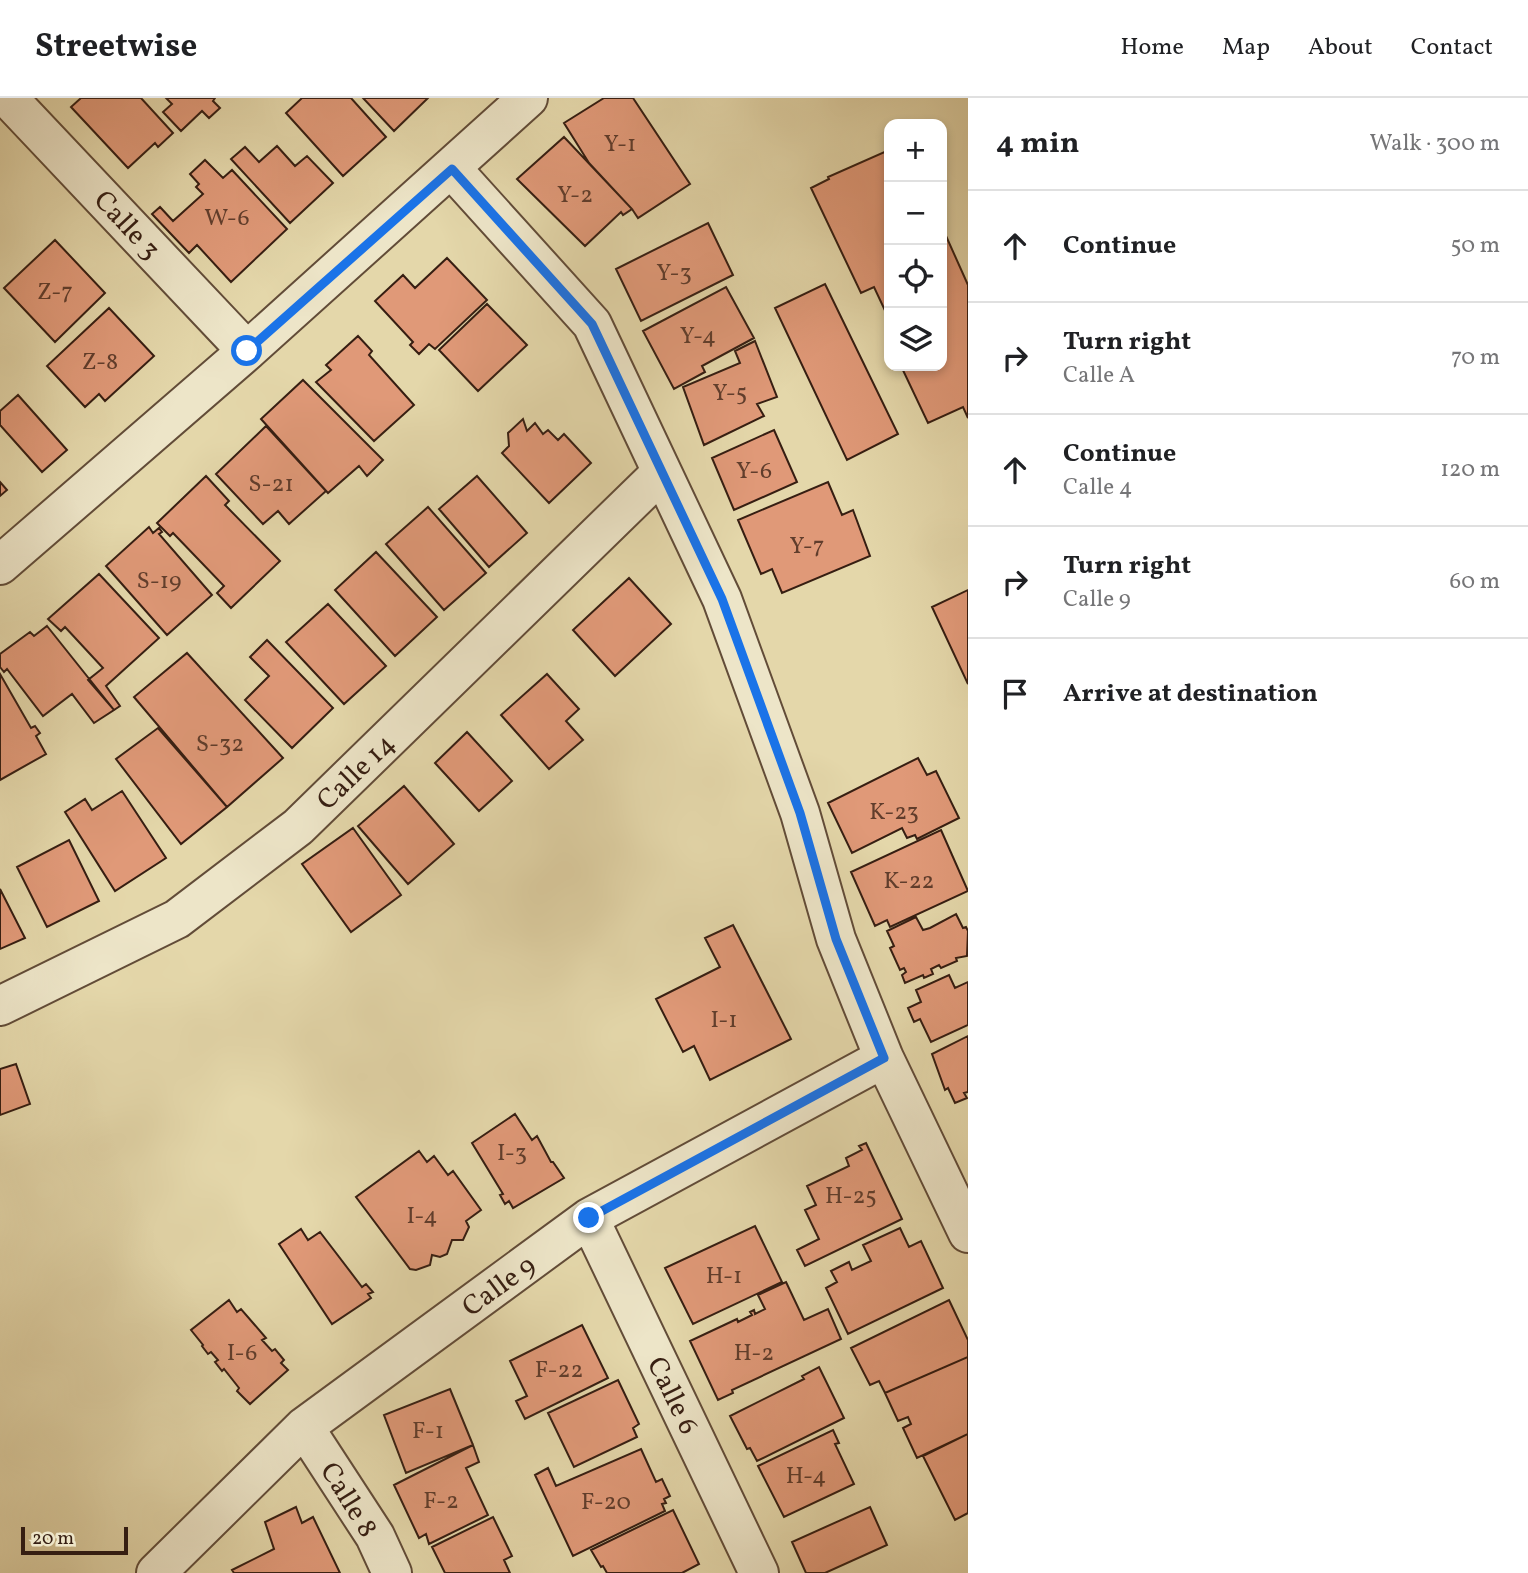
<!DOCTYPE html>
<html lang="en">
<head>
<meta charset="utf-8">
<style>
  body { margin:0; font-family:Vollkorn,serif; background:#f6f6f6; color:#202124 }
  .controls { position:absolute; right:21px; top:21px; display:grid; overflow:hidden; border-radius:14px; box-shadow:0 4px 10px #0003 }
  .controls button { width:63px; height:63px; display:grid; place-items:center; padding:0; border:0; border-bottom:2px solid #e0e0e0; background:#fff; color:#202124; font:35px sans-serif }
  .scale { position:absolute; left:21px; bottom:18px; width:107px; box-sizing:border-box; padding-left:7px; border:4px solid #361e12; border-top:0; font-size:19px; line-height:24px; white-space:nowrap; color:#361e12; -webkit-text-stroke:5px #ede5c8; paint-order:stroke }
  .stop { position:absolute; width:21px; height:21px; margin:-16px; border:5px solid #1a73e8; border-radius:50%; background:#fff }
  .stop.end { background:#1a73e8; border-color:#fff; box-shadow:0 2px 7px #0008 }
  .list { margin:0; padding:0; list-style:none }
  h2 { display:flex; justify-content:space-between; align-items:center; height:91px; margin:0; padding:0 28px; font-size:30px }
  h2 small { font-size:23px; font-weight:400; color:#757577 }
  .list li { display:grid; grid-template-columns:46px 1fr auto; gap:21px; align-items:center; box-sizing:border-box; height:112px; padding:0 28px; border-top:2px solid #e0e0e0 }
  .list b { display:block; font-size:26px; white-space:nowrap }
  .list p { margin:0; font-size:23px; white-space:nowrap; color:#757577 }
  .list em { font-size:23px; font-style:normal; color:#757577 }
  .icon { flex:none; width:38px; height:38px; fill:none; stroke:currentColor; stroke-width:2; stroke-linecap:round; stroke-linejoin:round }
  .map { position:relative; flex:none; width:968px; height:1475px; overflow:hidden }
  header { display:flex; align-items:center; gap:42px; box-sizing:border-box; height:98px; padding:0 35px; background:#fff; border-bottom:2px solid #e0e0e0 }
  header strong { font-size:33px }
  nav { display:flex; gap:38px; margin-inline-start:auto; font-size:24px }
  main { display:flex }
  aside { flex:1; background:#fff }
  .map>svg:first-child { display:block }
</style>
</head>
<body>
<header>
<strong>Streetwise</strong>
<nav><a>Home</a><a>Map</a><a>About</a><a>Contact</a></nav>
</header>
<main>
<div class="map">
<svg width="968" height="1475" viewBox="0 0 968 1475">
  <rect width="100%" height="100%" fill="#e4d7aa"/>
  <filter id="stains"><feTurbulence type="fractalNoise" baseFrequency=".00286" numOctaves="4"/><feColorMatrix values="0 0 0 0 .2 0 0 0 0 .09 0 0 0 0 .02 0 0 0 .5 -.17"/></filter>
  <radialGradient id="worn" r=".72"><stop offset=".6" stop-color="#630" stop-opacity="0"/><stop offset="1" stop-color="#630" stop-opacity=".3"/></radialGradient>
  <path fill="#e09978" stroke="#361e12" stroke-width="2" d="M81,0H141L173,35L158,49L155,45L128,70L71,9Z
    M166,0H215L213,3L220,10L209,20L202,13L181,33L163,14L172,6Z
    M302,0H351L386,39L343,78L286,15Z
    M363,0H428L394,33Z
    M604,0H633L690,86L638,120L632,111L589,65L564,25Z
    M564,39L632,111L623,117L621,114L585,148L517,81Z
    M277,48L295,68L307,58L333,85L290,125L231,61L245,49L259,64Z
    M889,52V221L874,189L861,195L811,90L829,81L828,79Z
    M205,62L223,80L232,72L287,131L231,184L197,147L189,155L152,116L160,109L173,123L203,96L196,89L199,86L190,76Z
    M708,125L733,177L641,223L616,171Z
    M942,129L968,187V320L963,309L928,325L901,268H942Z
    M55,142L105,195L55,244L4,190Z
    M447,160L487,202L435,251L429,246L419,256L410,247L413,244L375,203L403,177L415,190Z
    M825,186L898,336L847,362L775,210Z
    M726,189L754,240L702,268L705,274L674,291L643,233Z
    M487,206L527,247L478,293L439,252Z
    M109,210L154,258L105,303L99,296L85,309L47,268Z
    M358,238L372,253L369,257L414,307L374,343L316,284L331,272L326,267Z
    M755,243L777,299L757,306L764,318L704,347L683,289L740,265L735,253Z
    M303,282L383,362L367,378L359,368L328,395L261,321Z
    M18,297L67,352L42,374L0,327V313Z
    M523,321L527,333L535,325L543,336L548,332L558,342L564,336L591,365L549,405L502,355L509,348L508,335Z
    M266,328L326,393L289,426L278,413L263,426L216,376Z
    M774,332L797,384L734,412L712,360Z
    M206,378L229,403L225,407L280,463L231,510L217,495L224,488L173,435L170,438L157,425Z
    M477,378L527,435L489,469L439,411Z
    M0,384L7,392L0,398Z
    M828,384L842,417L853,412L870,458L782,495L772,471L761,476L738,422Z
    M428,409L486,475L444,512L386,446Z
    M149,429L153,435L159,430L162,434L159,436L212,497L167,537L106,468Z
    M376,454L437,519L395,558L335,492Z
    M99,476L159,540L106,588L120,608L114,612L88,582L103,570L65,529L61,533L48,521Z
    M629,480L671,526L615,578L573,532Z
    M968,492V586L932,509Z
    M328,506L386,568L344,606L286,544Z
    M47,528L114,612L94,625L72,596L43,618L7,571L4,574L0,569V556L30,534L34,538Z
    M267,542L333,610L292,650L245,602L269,578L250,559Z
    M187,555L283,660L227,709L134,599Z
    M0,576L31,630L35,628L40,635L36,638L46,656L0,682Z
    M547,576L579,611L566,623L583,642L549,671L501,617Z
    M158,630L227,709L181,746L116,661Z
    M467,634L512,683L479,713L435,665Z
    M918,660L927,677L936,673L959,720L917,741L915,737L907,740L902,730L852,755L828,705Z
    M404,688L454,746L408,786L358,728Z
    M122,693L166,760L115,793L65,714L85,701L92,712Z
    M353,730L401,797L351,834L302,766Z
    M941,732L968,793L890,829L887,822L875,828L851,774Z
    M69,742L99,803L47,829L17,769Z
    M0,791L25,840L0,851Z
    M956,816L963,830L966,829L968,833L967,858L956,860L957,863L941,870L939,867L931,871L933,876L924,880L923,877L905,885L902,877L906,874L904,870L900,872L890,850L894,848L887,833L916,819L923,832L930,830Z
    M733,827L791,941L710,982L694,948L683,954L656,901L720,869L705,840Z
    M949,877L955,890L968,884V927L931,944L920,921L914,924L908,910L921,904L916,892Z
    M968,938V994L964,995L967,1000L955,1005L948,990L945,992L932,956Z
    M16,966L30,1006L0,1017V971Z
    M515,1016L532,1042L537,1038L551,1064H553L564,1080L513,1110L509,1103L505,1106L500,1097L503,1096L472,1045Z
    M866,1045L902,1121L805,1168L797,1152L819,1141L805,1112L816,1107L807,1088L849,1068L846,1060L862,1052L859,1048Z
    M419,1053L427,1064L434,1058L448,1077L453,1073L481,1112L466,1123L469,1129L463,1142H452L447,1156L440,1159L432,1157L430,1167L416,1172L410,1171L356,1099Z
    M755,1128L782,1184L693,1226L665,1170Z
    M900,1130L909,1149L921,1143L943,1190L848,1236L826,1190L837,1184L831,1173L849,1164L852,1172L871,1163L863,1147Z
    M301,1131L308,1142L320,1134L362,1189L366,1186L373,1194L368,1196L371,1200L332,1226L279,1146Z
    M786,1184L804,1222L828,1211L841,1241L732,1292L733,1295L718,1302L690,1243L737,1221L738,1224L752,1217L750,1214L754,1212L755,1216L765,1211L758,1197Z
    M229,1202L237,1214L241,1211L266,1240L262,1242L272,1253L275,1251L284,1262L281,1265L288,1272L250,1306L237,1293L239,1290L224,1271L222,1273L215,1264L218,1262L211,1254L208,1256L202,1248L203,1247L191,1232Z
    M949,1202L968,1242V1259L885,1295L879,1283L870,1287L851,1250Z
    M582,1227L608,1280L525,1321L516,1303L527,1298L510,1263Z
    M968,1259V1336L917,1360L903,1330L911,1326L908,1319L898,1323L885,1295Z
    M819,1269L844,1320L757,1363L750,1350L747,1351L730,1318L804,1281L802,1278Z
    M618,1282L639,1326L633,1330L637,1339L574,1369L548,1315Z
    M450,1291L473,1347L406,1375L384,1317Z
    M833,1332L839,1345L835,1346L854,1386L784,1419L758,1368Z
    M968,1336V1415L955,1422L923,1358Z
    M473,1347L479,1364L466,1370L488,1417L429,1446L426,1436L419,1440L394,1387Z
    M641,1351L656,1384L662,1381L670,1398L664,1401L666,1405L662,1406L665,1413L573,1458L535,1377L548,1370L556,1388Z
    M296,1409L302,1425L313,1419L340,1475H234L232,1472L274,1451L265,1424Z
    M870,1409L887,1447L825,1475H806L792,1444Z
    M673,1412L699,1466L682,1475H607L603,1468L601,1469L591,1452Z
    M493,1419L512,1458L504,1462L510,1475H445L432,1449Z"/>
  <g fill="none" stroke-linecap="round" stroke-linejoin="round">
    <defs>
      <path id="minor" d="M8,0L247,253
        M452,71L592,226L722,501L800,715L836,841L884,960L968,1135
        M0,467L247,253L528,0
        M0,908L177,821L298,729L662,374
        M589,1120L759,1475
        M304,1329L375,1438L392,1475
        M156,1475L304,1329L589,1120L884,960"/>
    </defs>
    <use href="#minor" stroke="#624c38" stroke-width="42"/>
    <use href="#minor" stroke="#ede5c8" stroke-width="38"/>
  </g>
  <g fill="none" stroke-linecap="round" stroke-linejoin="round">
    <path stroke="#1a73e8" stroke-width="9" d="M247,253L452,71L592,226L722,501L800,715L836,841L884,960L589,1120"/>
  </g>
  <g text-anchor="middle" stroke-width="5" stroke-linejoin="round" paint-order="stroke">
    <g font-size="24" fill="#603d2c">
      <text x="620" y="53">Y-1</text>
      <text x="575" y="104">Y-2</text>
      <text x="227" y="127">W-6</text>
      <text x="674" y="182">Y-3</text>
      <text x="55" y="201">Z-7</text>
      <text x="698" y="245">Y-4</text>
      <text x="100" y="271">Z-8</text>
      <text x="730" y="302">Y-5</text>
      <text x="754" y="380">Y-6</text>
      <text x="271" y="393">S-21</text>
      <text x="807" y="455">Y-7</text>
      <text x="159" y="490">S-19</text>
      <text x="220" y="653">S-32</text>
      <text x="894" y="721">K-23</text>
      <text x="909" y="790">K-22</text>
      <text x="724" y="929">I-1</text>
      <text x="512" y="1062">I-3</text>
      <text x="851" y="1105">H-25</text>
      <text x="422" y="1125">I-4</text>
      <text x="724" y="1185">H-1</text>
      <text x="242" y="1262">I-6</text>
      <text x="754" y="1262">H-2</text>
      <text x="559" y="1279">F-22</text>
      <text x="428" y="1340">F-1</text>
      <text x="806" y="1385">H-4</text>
      <text x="441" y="1410">F-2</text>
      <text x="606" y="1411">F-20</text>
    </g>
    <g font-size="28" fill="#361e12" stroke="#ede5c8">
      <text transform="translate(128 126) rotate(47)" y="10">Calle 3</text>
      <text transform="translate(355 673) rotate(-44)" y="10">Calle 14</text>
      <text transform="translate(498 1187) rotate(-36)" y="10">Calle 9</text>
      <text transform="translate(674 1297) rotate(64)" y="10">Calle 6</text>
      <text transform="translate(350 1401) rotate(58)" y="10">Calle 8</text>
    </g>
  </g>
  <rect width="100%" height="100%" filter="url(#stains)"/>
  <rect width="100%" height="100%" fill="url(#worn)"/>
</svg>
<div class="controls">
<button>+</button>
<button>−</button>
<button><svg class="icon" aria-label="locate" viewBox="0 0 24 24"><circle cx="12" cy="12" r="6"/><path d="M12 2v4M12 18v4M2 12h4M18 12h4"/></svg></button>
<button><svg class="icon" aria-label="layers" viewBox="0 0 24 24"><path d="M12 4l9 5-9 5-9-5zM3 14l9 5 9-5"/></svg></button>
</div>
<div class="scale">20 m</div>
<div class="stop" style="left:247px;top:253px"></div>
<div class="stop end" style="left:589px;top:1120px"></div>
</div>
<aside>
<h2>4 min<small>Walk · 300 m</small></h2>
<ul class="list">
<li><svg class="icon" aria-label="ahead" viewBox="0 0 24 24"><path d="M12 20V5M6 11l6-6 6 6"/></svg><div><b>Continue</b></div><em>50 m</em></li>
<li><svg class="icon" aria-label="right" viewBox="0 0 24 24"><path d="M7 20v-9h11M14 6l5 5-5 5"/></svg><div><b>Turn right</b><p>Calle A</p></div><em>70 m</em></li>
<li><svg class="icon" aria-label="ahead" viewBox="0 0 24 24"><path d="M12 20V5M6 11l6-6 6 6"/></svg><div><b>Continue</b><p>Calle 4</p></div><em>120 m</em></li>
<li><svg class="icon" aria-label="right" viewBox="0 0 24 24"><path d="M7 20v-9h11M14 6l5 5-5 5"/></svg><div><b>Turn right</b><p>Calle 9</p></div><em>60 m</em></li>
<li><svg class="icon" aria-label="arrive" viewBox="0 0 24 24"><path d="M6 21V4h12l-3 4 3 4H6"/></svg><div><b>Arrive at destination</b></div></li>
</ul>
</aside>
</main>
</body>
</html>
